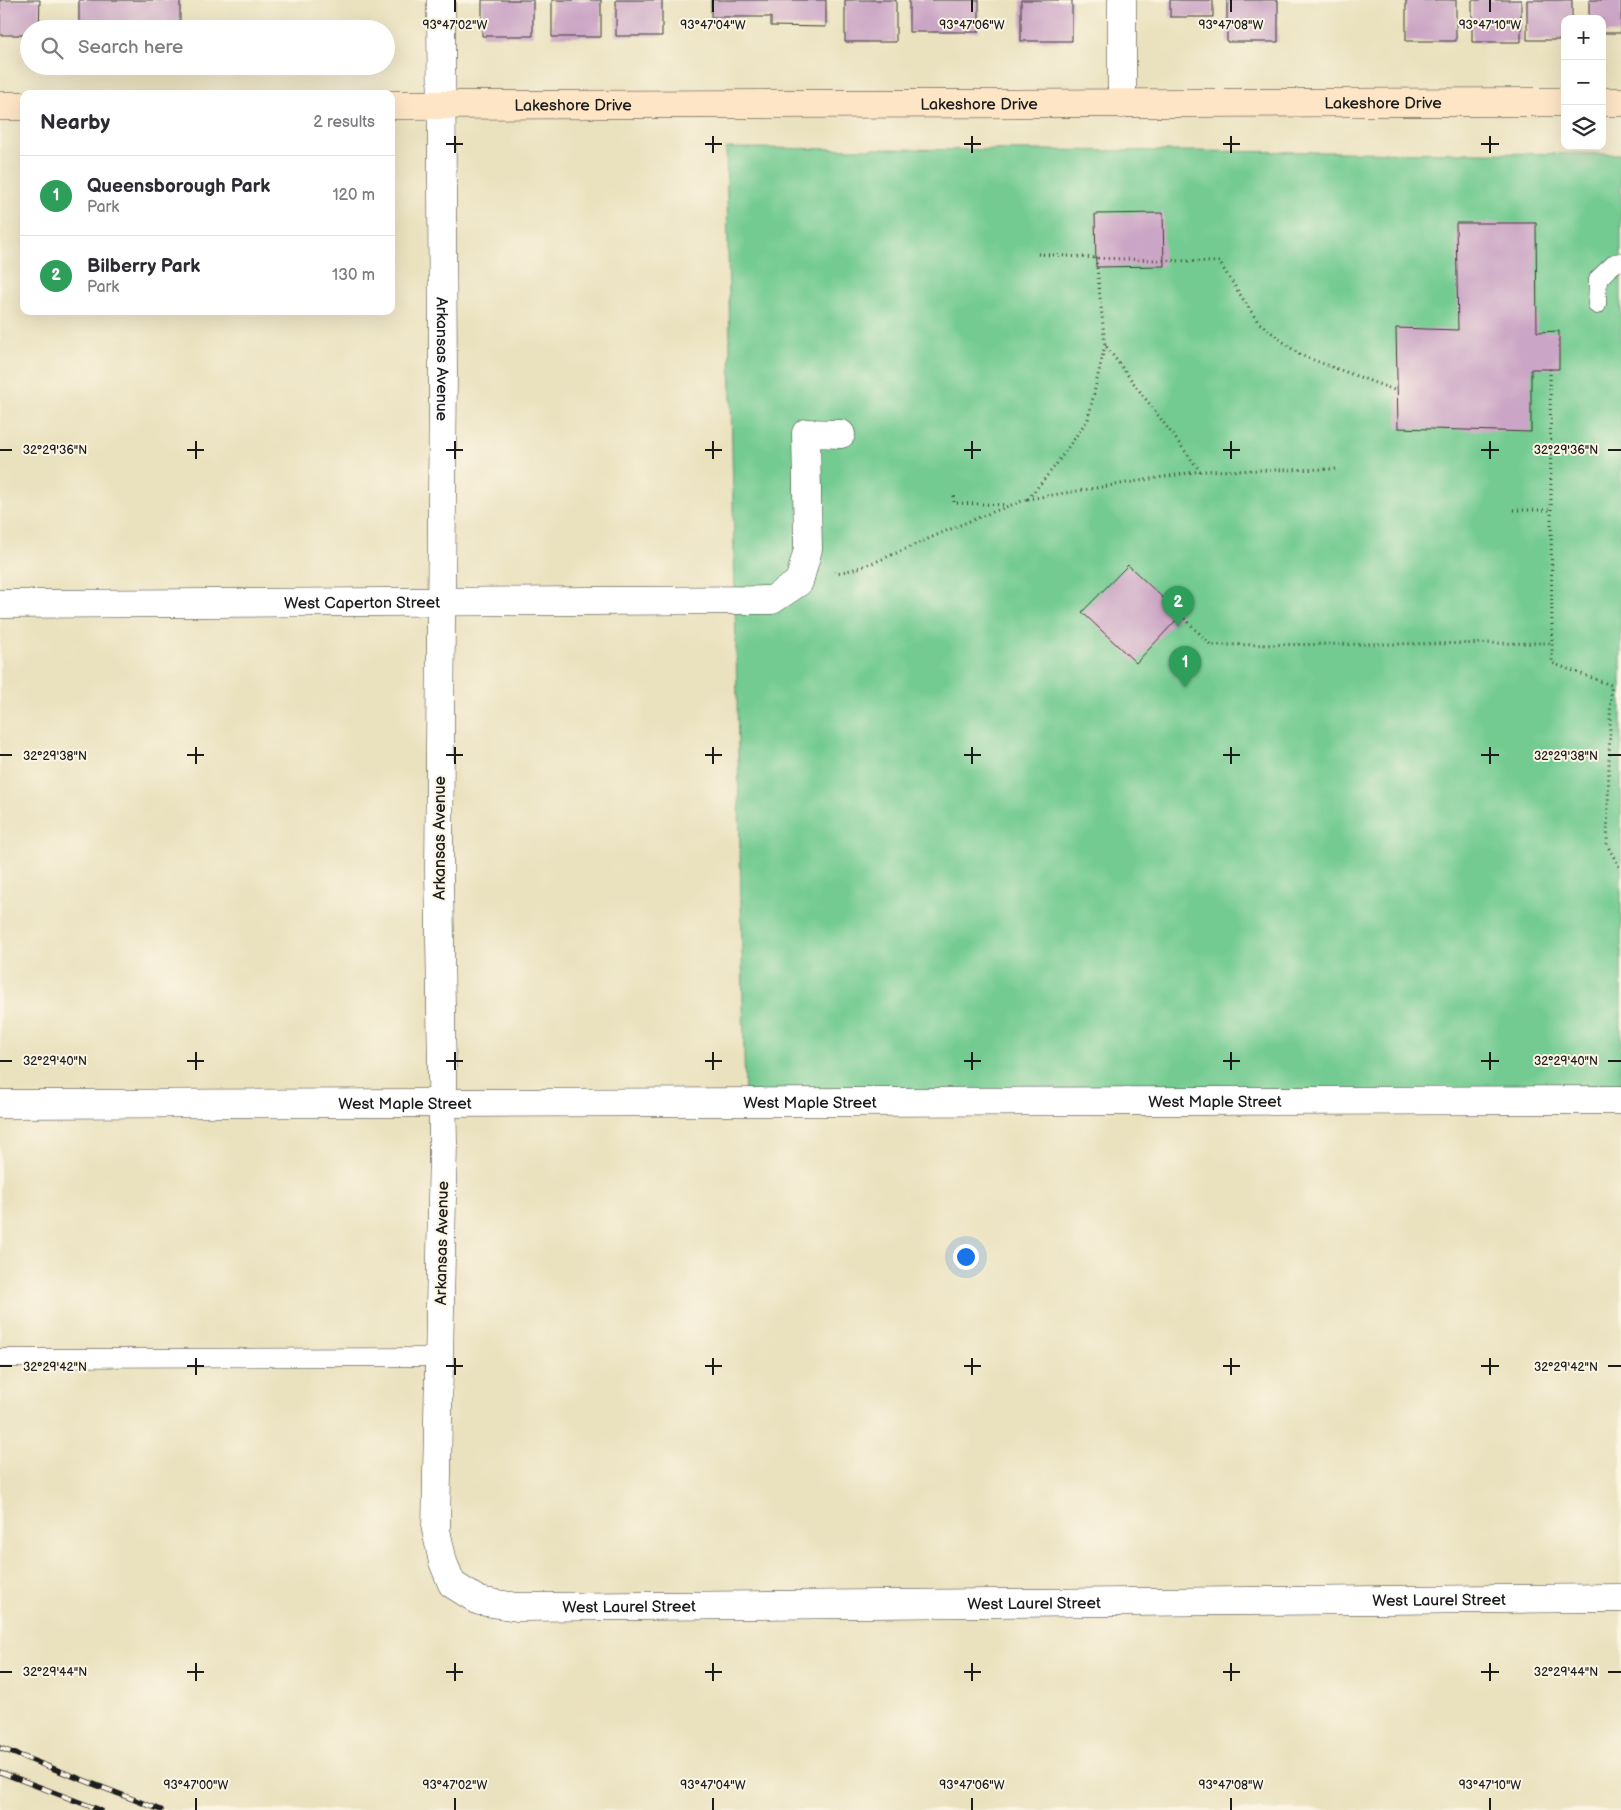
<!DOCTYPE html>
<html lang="en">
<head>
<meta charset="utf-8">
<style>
  body { margin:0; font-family:"Balsamiq Sans",sans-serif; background:#f7f7f7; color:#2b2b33 }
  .controls { position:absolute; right:15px; top:15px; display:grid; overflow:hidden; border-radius:10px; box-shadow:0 5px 20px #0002 }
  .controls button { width:45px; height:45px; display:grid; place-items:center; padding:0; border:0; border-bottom:1px solid #e1e1e2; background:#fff; color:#2b2b33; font:25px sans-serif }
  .you { position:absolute; left:965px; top:1256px; width:18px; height:18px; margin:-12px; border:4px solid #fff; border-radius:50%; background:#1a73e8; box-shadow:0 0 0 8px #1a73e833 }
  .badge { display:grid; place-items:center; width:32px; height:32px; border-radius:50%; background:#b45309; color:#fff; font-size:16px; font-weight:700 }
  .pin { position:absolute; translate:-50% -41px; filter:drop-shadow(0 1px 2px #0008) }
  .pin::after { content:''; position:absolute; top:26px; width:18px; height:15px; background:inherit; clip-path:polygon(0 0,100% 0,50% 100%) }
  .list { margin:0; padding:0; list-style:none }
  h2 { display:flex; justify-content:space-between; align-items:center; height:65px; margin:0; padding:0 20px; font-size:21px }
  h2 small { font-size:16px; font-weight:400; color:#7c7c81 }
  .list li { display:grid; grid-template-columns:32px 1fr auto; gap:15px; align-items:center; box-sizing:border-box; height:80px; padding:0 20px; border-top:1px solid #e1e1e2 }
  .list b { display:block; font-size:19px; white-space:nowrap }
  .list p { margin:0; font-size:16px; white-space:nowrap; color:#7c7c81 }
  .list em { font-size:16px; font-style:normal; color:#7c7c81 }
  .icon { flex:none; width:28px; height:28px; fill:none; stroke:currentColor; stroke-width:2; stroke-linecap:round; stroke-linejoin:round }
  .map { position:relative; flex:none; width:1621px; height:1810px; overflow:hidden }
  .search { position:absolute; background:#fff; box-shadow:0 5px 20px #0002; left:20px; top:20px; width:375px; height:55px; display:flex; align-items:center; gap:12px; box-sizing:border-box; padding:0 18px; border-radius:28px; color:#7c7c81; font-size:19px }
  .panel { position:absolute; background:#fff; box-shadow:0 5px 20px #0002; left:20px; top:90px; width:375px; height:225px; border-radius:10px }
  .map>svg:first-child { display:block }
</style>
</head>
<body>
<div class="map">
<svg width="1621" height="1810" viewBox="0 0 1621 1810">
  <rect width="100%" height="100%" fill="#fcf5e5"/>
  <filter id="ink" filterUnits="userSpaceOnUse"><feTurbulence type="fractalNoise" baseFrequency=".02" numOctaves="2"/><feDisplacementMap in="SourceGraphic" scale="10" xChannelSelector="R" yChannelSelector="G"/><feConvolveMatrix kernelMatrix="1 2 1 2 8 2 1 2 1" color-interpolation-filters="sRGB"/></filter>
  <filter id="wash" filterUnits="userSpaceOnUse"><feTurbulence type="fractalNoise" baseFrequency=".0096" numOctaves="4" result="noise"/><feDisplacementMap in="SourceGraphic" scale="20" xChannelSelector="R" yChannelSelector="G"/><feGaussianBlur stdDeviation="1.12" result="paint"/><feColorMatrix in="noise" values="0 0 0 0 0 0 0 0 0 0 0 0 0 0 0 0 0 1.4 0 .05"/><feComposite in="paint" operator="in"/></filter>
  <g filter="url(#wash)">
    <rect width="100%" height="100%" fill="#eae1be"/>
    <path fill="#73cb91" stroke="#487456" d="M726,148L1621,154V1100L745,1102Z"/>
    <g id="blocks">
      <path fill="#cba5c5" d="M0,0H40L39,29H29V35H0Z
        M79,0H180V29H79Z
        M482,0H533V36H482Z
        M552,0H601V37H552Z
        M616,0H662V36H616Z
        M711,0H826V27L771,26V17H711Z
        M845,0H896V42H845Z
        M909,0H979V32H909Z
        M1021,0H1072V41H1021Z
        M1170,0H1213V17H1170Z
        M1227,0H1278V42H1227Z
        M1406,0H1456V41H1406Z
        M1472,0H1521V42H1472Z
        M1527,0H1572V19H1565V40H1527Z
        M1589,0H1621V33H1602V19H1589Z
        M1163,213L1164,266L1096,267L1095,214Z
        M1456,223H1536L1537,332L1559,331V369H1531V432L1398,428L1396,328L1458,330Z
        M1128,565L1181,615L1136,663L1082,612Z"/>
    </g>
  </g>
  <g filter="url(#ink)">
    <use href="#blocks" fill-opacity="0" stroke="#3b3a34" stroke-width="1"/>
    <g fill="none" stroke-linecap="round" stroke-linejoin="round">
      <defs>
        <path id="lane" d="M1597,305L1598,279L1615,263L1621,262
          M0,1358L439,1357"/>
        <g id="street">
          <path id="s1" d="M441,0L443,375L439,870L443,1144L436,1530L443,1562L452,1584L479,1601L517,1607L1621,1598"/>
          <path d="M1122,0V104"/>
          <path id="s2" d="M0,604L772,600L799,582L808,549L806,433L841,434"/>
          <path id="s3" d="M0,1104L1621,1100"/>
        </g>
        <g id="secondary">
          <path d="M1602,102H1621"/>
          <path id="s4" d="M391,105L1565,102"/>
          <path d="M0,106H24"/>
        </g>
      </defs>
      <use href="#lane" stroke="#3b3a34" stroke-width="19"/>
      <use href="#street" stroke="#3b3a34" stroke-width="29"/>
      <use href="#secondary" stroke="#3b3a34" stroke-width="29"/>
      <path stroke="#3b3a34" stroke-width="3" stroke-dasharray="1 4" stroke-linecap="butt" d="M1038,254L1096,258L1219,262L1258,322L1300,355L1397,391
        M1096,258L1105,345L1200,471L1338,469
        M1105,345L1088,419L1055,466L1028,499L1200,471
        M1550,369L1552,643
        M954,496V503L1007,505
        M1513,510H1551
        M834,573C861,571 902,550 928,539C961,524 994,511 1028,499
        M1181,615L1211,645L1552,643V663L1611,685L1607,845L1621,870"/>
      <use href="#lane" stroke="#fff" stroke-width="18"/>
      <use href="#street" stroke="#fff" stroke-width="28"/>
      <use href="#secondary" stroke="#fde5c5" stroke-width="28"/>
      <defs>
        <path id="rail" d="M0,1748L161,1810
          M0,1772L100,1810"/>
      </defs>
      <use href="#rail" stroke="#1c1c1c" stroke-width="5.5"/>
      <use href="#rail" stroke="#fcf5e5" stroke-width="4" stroke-dasharray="11" stroke-linecap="butt"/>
    </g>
  </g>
  <path fill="none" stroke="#1c1c1c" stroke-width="2" d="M455,0V12M713,0V12M972,0V12M1231,0V12M1490,0V12M455,136V153M713,136V153M972,136V153M1231,136V153M1490,136V153M446,144H463M705,144H722M964,144H981M1223,144H1240M1481,144H1499M196,441V459M455,441V459M713,441V459M972,441V459M1231,441V459M1490,441V459M0,450H12M187,450H204M446,450H463M705,450H722M964,450H981M1223,450H1240M1481,450H1499M1608,450H1621M196,747V764M455,747V764M713,747V764M972,747V764M1231,747V764M1490,747V764M0,755H12M187,755H204M446,755H463M705,755H722M964,755H981M1223,755H1240M1481,755H1499M1608,755H1621M196,1052V1070M455,1052V1070M713,1052V1070M972,1052V1070M1231,1052V1070M1490,1052V1070M0,1061H12M187,1061H204M446,1061H463M705,1061H722M964,1061H981M1223,1061H1240M1481,1061H1499M1608,1061H1621M196,1358V1375M455,1358V1375M713,1358V1375M972,1358V1375M1231,1358V1375M1490,1358V1375M0,1366H12M187,1366H204M446,1366H463M705,1366H722M964,1366H981M1223,1366H1240M1481,1366H1499M1608,1366H1621M196,1663V1681M455,1663V1681M713,1663V1681M972,1663V1681M1231,1663V1681M1490,1663V1681M0,1672H12M187,1672H204M446,1672H463M705,1672H722M964,1672H981M1223,1672H1240M1481,1672H1499M1608,1672H1621M196,1798V1810M455,1798V1810M713,1798V1810M972,1798V1810M1231,1798V1810M1490,1798V1810"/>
  <g text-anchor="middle" stroke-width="4" stroke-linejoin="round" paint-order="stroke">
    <g font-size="16" fill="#1c1c1c" stroke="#fcf5e5">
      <text dy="6" stroke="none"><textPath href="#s4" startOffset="992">Lakeshore Drive</textPath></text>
      <text dy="6" stroke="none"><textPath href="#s4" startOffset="588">Lakeshore Drive</textPath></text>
      <text dy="6" stroke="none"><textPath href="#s4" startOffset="182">Lakeshore Drive</textPath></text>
      <text dy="6" stroke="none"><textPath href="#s1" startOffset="359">Arkansas Avenue</textPath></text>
      <text dy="6" stroke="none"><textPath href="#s2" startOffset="362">West Caperton Street</textPath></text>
      <text transform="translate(439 838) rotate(-90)" y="6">Arkansas Avenue</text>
      <text dy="6" stroke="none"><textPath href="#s3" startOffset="1215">West Maple Street</textPath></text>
      <text dy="6" stroke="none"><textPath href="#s3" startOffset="810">West Maple Street</textPath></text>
      <text dy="6" stroke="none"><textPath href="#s3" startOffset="405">West Maple Street</textPath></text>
      <text transform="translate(441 1243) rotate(-89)" y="6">Arkansas Avenue</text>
      <text dy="6" stroke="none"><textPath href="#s1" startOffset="2579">West Laurel Street</textPath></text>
      <text dy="6" stroke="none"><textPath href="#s1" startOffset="2174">West Laurel Street</textPath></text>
      <text dy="6" stroke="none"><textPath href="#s1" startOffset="1769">West Laurel Street</textPath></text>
    </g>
  </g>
  <g font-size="12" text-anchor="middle" fill="#1c1c1c" stroke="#fcf5e5" stroke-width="4" stroke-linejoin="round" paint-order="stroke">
    <text x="455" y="29">93°47'02"W</text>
    <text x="713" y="29">93°47'04"W</text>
    <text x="972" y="29">93°47'06"W</text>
    <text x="1231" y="29">93°47'08"W</text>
    <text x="1490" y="29">93°47'10"W</text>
    <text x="1566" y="454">32°29'36"N</text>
    <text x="55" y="454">32°29'36"N</text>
    <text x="1566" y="760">32°29'38"N</text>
    <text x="55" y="760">32°29'38"N</text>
    <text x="1566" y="1065">32°29'40"N</text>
    <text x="55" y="1065">32°29'40"N</text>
    <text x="1566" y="1371">32°29'42"N</text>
    <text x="55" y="1371">32°29'42"N</text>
    <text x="1566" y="1676">32°29'44"N</text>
    <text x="55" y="1676">32°29'44"N</text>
    <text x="196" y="1789">93°47'00"W</text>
    <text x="455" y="1789">93°47'02"W</text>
    <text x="713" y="1789">93°47'04"W</text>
    <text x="972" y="1789">93°47'06"W</text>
    <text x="1231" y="1789">93°47'08"W</text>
    <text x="1490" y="1789">93°47'10"W</text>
  </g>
</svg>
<div class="controls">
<button>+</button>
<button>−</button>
<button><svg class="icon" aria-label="layers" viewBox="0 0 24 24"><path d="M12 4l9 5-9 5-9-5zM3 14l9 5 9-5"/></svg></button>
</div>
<div class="you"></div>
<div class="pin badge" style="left:1185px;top:687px;background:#2e9e5b">1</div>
<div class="pin badge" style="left:1178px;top:627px;background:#2e9e5b">2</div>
<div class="search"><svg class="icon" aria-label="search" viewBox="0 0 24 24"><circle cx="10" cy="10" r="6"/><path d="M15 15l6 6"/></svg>Search here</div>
<section class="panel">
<h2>Nearby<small>2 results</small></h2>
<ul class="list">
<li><span class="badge" style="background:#2e9e5b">1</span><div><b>Queensborough Park</b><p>Park</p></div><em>120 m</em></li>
<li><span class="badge" style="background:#2e9e5b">2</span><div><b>Bilberry Park</b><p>Park</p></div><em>130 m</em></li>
</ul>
</section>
</div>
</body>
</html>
